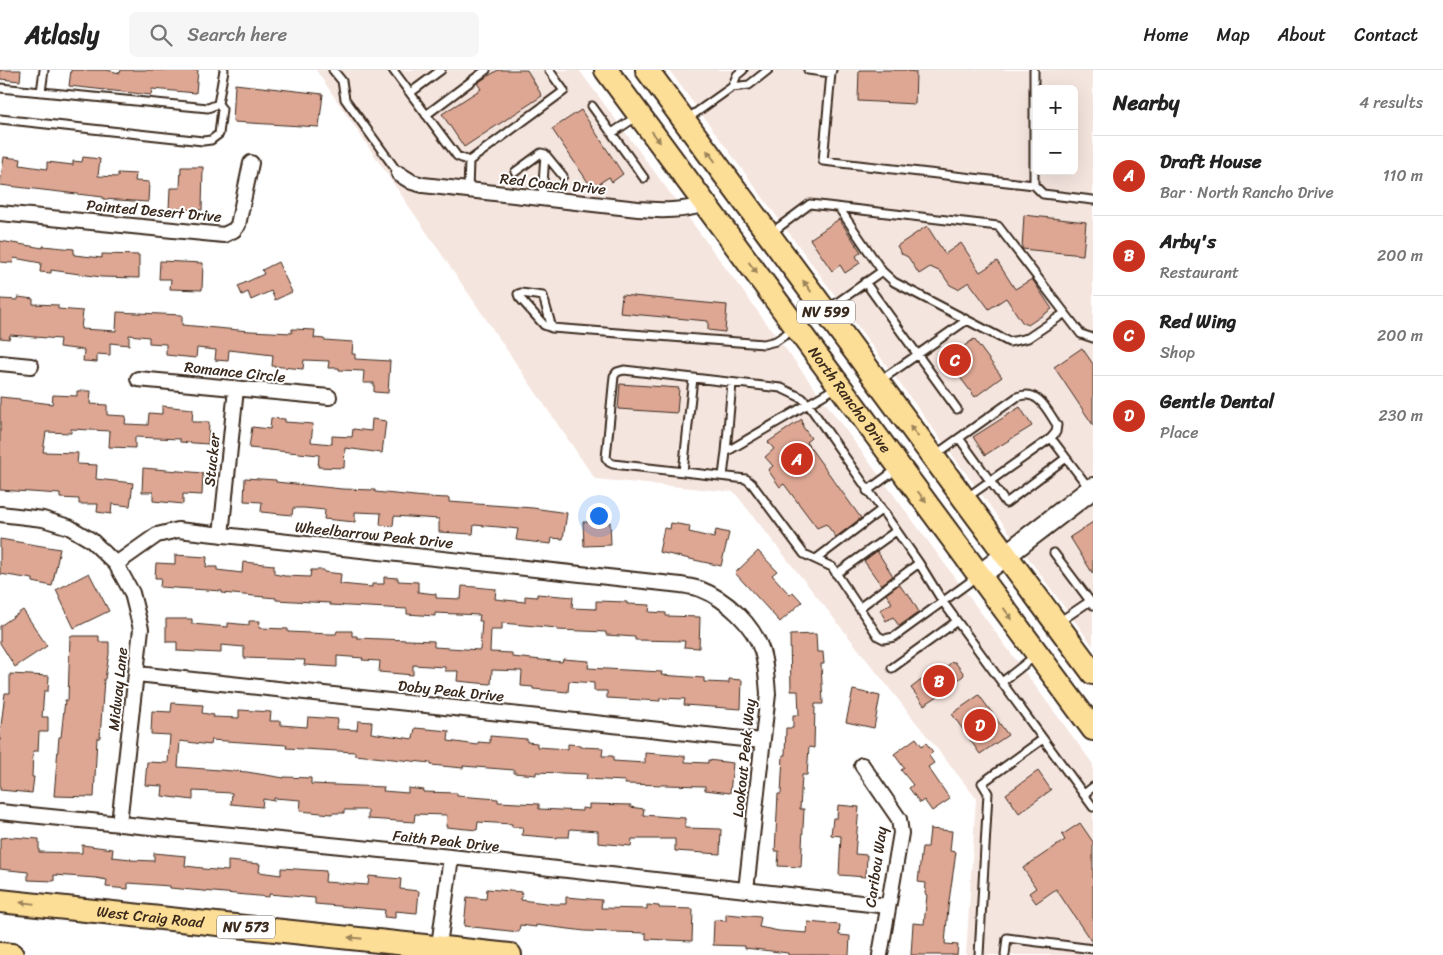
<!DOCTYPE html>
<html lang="en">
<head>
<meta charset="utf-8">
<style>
  body { margin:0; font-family:Sriracha,sans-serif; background:#f6f6f6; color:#222 }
  .controls { position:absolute; right:15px; top:15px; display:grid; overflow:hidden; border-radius:8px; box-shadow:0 5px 20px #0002 }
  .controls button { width:45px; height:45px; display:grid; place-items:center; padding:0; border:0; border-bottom:1px solid #e0e0e0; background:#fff; color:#222; font:25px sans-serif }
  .you { position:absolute; left:598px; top:445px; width:18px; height:18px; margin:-12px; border:4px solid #fff; border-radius:50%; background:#1a73e8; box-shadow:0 0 0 8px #1a73e833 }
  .badge { display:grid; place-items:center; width:32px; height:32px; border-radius:50%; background:#c8321e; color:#fff; font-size:16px; font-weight:700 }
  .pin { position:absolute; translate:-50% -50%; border:2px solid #fff; box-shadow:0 1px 5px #0006 }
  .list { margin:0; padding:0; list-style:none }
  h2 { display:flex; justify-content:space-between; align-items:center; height:65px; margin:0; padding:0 20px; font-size:21px }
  h2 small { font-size:16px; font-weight:400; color:#767676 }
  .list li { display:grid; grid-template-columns:32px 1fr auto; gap:15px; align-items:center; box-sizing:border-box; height:80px; padding:0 20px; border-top:1px solid #e0e0e0 }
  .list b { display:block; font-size:19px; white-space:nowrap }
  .list p { margin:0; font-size:16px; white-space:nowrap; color:#767676 }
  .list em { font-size:16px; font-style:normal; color:#767676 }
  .icon { flex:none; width:28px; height:28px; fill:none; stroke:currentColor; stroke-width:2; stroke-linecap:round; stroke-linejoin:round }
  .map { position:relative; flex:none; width:1093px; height:885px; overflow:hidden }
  header { display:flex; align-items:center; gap:30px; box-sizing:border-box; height:70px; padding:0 25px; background:#fff; border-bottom:1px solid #e0e0e0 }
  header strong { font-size:24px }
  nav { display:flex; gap:28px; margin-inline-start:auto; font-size:18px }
  .search { width:350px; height:45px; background:#f6f6f6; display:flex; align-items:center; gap:12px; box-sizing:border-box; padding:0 18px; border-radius:8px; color:#767676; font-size:19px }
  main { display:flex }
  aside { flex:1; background:#fff }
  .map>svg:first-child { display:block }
</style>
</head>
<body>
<header>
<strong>Atlasly</strong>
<div class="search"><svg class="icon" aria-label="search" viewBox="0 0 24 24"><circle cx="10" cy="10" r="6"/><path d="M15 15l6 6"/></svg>Search here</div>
<nav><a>Home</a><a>Map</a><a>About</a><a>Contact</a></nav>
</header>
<main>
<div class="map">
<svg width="1093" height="885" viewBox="0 0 1093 885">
  <rect width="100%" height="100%" fill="#fff"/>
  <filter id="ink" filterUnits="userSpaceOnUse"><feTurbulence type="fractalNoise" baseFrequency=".02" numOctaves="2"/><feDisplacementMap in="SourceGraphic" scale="10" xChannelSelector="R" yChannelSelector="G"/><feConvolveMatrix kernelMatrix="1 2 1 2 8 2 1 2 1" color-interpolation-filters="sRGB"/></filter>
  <g filter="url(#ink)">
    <path fill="#f5e5df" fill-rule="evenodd" d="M316,0H579L1093,694V885H966L976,728L734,422L595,409Z
      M669,0H1093V576ZM1037,19H1074V101H1037Z"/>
    <path fill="#dda794" stroke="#3b2a1e" d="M0,0H21L20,11L0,9Z
      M71,0H106L120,3L121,0H198L196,23L152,19L151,25L69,16Z
      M498,0H527L542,26L464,77L442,44L481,19L477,13Z
      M859,0H909L908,1L916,2L915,34L858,31Z
      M235,14L323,24L319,57L233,52Z
      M581,40L623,104L612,112L609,107L592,118L552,59Z
      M4,87L21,89L20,95L47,99V92L73,95V91L82,92L83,87L100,89L98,106L118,107V103L136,104L135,111L149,112L148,132L103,129V127L0,115Z
      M181,97H203L202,140L169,139L170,118H180Z
      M1024,145L1086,152L1083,185L1022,179Z
      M839,149L861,182L856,186L860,193L845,203L840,195L832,201L810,169Z
      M927,156L945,184L961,173L980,202L997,191L1015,219L1032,209L1052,239L1028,255L1022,252L1006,228L989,239L969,212L958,219L950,215L941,202L930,197L919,204L908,187L902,184L897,176Z
      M0,171L43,178V176L74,179V185L102,188V184L139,185V208L101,207L51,200V203L40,202L41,193L14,188L13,193L0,192Z
      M160,191L203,193L202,220L170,219L171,209H159Z
      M278,192L292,222L275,230L271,221L251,230L248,222L242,225L238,216L264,204L262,200Z
      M622,225L727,235L725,262L708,260V251L620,243Z
      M18,227L33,229V234L58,235V239L83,241L81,259L116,261L117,242L182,245V255L250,261L292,263V259L315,260L314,268L324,269V270L353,272L352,284H355V289L390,291L388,323L374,322V313H363L364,301L339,300V298H328L329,291L304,290L303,299L272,296L273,285L229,280L228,291L215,290L216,280L197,278L196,288L166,285V274L149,273V267L129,265V275L110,273V285L97,284V292L83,291L84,280L59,277L60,269L10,265L9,269L0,268V229L18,230Z
      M974,269L1002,307L975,327L946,289Z
      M1082,278L1093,294V355L1054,297Z
      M620,314L679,318L677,343L618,339Z
      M77,321H91L90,334L107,335V345L126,346L125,354L148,355L149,343L162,344V336L193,339L192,352H209L208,374L180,372V369L135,367V378L109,377L110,361L71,359V363L46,362L43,382L78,383L77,394L97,395L96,409L133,413L130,436L112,434L111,444L97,442L98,434H79V429L60,428V424L0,420V327L20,329V330L52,334L53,325L77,326Z
      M1020,337L1032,356L985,385L973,367Z
      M271,348L285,349V352L313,354L311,372L332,374V366L352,367L353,359L371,361L372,349L386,351L382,383L345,378L344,398L318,397L319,385L249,378L252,357L270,359Z
      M802,349L803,357L811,368L806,372L861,448L836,467L826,454L817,458L784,414L780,417L768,400L773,396L765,387L774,379L768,372Z
      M143,398L203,403L202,425L183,424V434L153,431V422H142Z
      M245,408L276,410V412L342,419L375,420V422L425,427L449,428V432L533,438L567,443L563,469L552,468L551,474L516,470L518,459L499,457L474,455L473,464L439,462V449L394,446L393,456L380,455L381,443L355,442V452L324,449L325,440L304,438H293L292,445L261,442L262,432L244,431Z
      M583,452H610L611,475L584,476Z
      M1093,452V504L1070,467Z
      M671,453L690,456L689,462L714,468L716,460L729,463L721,496L659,482L664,458L670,459Z
      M0,469L60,479L52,516L33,512V509L0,504Z
      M758,481L777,501L772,505L790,525L793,522L802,532L780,552L735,503Z
      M877,481L893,506L881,515L864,491Z
      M175,485L207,487L206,497H217V500L242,503L243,492L274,495V504L285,506L310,507L311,500H324V502L341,504L340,514L372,517V514H384V507L398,508V511L418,512V522L436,524V528L461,529L462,516L475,517L496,519L495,529L525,532V526L537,527V524L573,527L572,538L596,539V531L627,532V534L650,535L649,542L666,543V546L700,547L699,578L684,577L685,571L635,570V567L606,565V562L557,560V558L502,553V560H491L490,582L512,583V587L562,592L563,589L589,591L588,598L662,602L661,605L704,608V612L729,613V609L742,610L741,639L684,635L685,629L660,628V631L607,628V621H594V613L569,611L568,622L533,619V617L521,616L522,601L492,600L491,614L478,613L457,611L458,601H445V597L413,595V605L379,602L380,591L362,590L363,588L337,586V597L304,595L305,590L244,588V577L221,575V583L177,581V572H166V549H192V554L228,557V553L249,555V551H260L259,558L288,559V562L330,564H336L337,561H352V566H357V568L434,571V577L480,580L482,551H479L480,545L435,543V546L407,544V539L330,535V533L276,530V528L222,523V521L160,517L161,508H155L156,493L175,494Z
      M89,503L109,541L74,558L56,520Z
      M899,514L906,524L908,523L919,542L899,556L893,547L886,551L880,540L892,533L886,524Z
      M23,540L47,576L15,597L0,573V556Z
      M816,564L817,582H823L824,594H821L823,634H815L814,678L809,677L807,705H802L800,739H804L801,797L778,796L779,781H775L776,763L778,724H781L783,685H785L786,658H793V645H799L798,621H791L790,565Z
      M70,566H99V572H109V584L105,609H104L100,668H97L94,727L54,726L59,667H61L65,630H68Z
      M952,592H955L964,604L963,606L951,615L952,617L924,635L911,618L937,598L940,602Z
      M10,604L49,606L48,621H44L42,647H48V662H39L38,681H33L32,707H34L32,723L0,720V664L5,623H10Z
      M853,620L880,626L874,658L846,652Z
      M979,625L1008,665L980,684L952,644Z
      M172,633L203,635L202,643L214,645L213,647L239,648V640L271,642L270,651H281V655L307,657L308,647L338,649L337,659L357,660L358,651L372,652L371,663L413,669L415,658L449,661L448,671L478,675V672L490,673V666L527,669V672L537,673V677L568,679V674L580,675V677L603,678L602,686H613V691L645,693V683L685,686V692L708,693V690L733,693L730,723L705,720V716L625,714V711L586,709L587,704L536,702V705L514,703V700L463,696V698L431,695V693L355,685V682L286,678L287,675L211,670L210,675L180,671L178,697L247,702L284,708V707L311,708V714L384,717L383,721L408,723V718L424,720L423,722L457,723V726L498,729V732L539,734V739L582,741V738L589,739V734L631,735L630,737L644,739L643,745L685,748V758L721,759L720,784L675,781V769H632L631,776L598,773V761L570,759L569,767H557V768L522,765L523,757H512V754L478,752L477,760L446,757L447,745L415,744L414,752L368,749V740H344V743H332V744L300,741L301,730L274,728V731L263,729L262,737L231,734L232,723L193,721V730L162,726L163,716L145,715L147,692L168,693L170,665L151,664L152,641L171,642Z
      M916,668L922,676L926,673L933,682L929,686L934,693L928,697L950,729L932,741L924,730L920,733L909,718L913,715L901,700L904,698L894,684Z
      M1038,701L1051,720L1019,743L1006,724Z
      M838,735L859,737L855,784L867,785L866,807L839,805L841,766L831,765L833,748H837Z
      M1080,753L1093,772V874L1056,819L1036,833L1029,823L1036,818L1023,798L1065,770L1062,765Z
      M930,759L952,761L950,781L956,782L948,838L945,874L958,875L957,885H911L913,853L924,854L927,825L925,824L926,813L918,812L922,777H928Z
      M10,767L39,769V782L82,783V775L113,779L112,787L131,789L130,790L154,791V783L186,786L185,796L203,798V799L228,801V791L260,794L259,802L281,805V798L326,801L325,812L368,815L369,806L401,809L400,819L419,821L417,843L395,841V848L384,847L385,840L315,834V828L269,824V827L170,818V816L128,813V819L106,817L107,810L96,808L54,805V811L28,810V802L0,799V768Z
      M487,819L522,822L521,830L554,834H566V827L602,830L601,838L647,839V835L659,836V838L693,839L692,871L646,869V863L585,861L536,855V857L520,855L519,862L464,856L467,827L486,829Z
      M726,844L761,847L759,857L779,861L807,863L808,852L840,855L839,865L850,866L849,885H788V883L745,878V876L713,875L714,850L726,851Z"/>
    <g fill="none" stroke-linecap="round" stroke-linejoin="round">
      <defs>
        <path id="lane" d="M333,0L342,11L345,29L399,104
          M393,0L410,23L441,0
          M808,0L831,3L832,0
          M831,3L823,91L1034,115V0
          M732,17L737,5L743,0
          M0,18L208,38L218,34
          M41,22L44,0
          M410,23L457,86L469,91L564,21L549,0
          M592,36L644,108
          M426,45L486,0
          M0,49L203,71L211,70L219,64L222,39L218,34L224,0
          M687,49L732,17L749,15L768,0
          M612,63L636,47
          M515,102L541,83L545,84L563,106
          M1034,115L1043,124L1093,130
          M468,121L469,91
          M542,129L545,84
          M771,163L810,134L998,156L1081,264L1093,268
          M882,201L894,212L1009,272L1028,268L1065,243
          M865,212L957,339
          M828,239L882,201L839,138
          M552,258L543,226L521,223L518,224L519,227L544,255L552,258L764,274L776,271L794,259
          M881,310L967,250
          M837,317L808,334L802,328L781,318L624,300L617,302L614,306L606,388L609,392L613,394L746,409L752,414L804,484L832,497L878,566L884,569L894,567L978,506
          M959,368L1006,433L1066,388
          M726,382L732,313
          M935,385L1017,327C1038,318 1047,340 1057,355L1056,362L1051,368
          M683,402L693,308
          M723,406L726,382L808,334L919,493L943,532L1093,737
          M867,421L897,399
          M966,428L1051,368L1089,418
          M1054,483L1093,535
          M816,489L881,440
          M836,504L896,461
          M859,538L919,493
          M1059,552L1090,531
          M892,598L957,551
          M1002,612L1035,586
          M1084,724L1093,717
          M979,885L988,723L982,713L1043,669
          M1005,885L1007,868L1093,879"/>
        <path id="street" d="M399,104L412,112L423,115L638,139C662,141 683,141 706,134
          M0,143L224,165L234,160L238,155L251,93
          M0,293L31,296
          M138,309L329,327
          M0,444L43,449L69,457L91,470L116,494L132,523L141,559L119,753
          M221,465L236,319
          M116,494L157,465L178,460L681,515C687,516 694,517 700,519C726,529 753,554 762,581C766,595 767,609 768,624L746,820
          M137,604L762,671
          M862,695L899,749L901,763L880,885
          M0,742L451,787L888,836
          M438,883L451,787"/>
        <path id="secondary" d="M980,505L1093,418"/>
        <g id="primary">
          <path id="s1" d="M606,0L1093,659"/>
          <path d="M647,0L1093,603"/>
          <path id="s2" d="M0,831L510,885"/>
          <path d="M0,884L12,885"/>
        </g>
      </defs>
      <use href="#lane" stroke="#3b2a1e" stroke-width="11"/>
      <use href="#street" stroke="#3b2a1e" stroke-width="18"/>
      <use href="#secondary" stroke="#3b2a1e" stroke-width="24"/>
      <use href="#primary" stroke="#3b2a1e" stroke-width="26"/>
      <use href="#lane" stroke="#fff" stroke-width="7"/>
      <use href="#street" stroke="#fff" stroke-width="14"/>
      <use href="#secondary" stroke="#fff" stroke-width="20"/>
      <use href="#primary" stroke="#fdde96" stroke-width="22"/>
    </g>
    <defs><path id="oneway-solid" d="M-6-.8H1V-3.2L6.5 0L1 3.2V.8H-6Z" transform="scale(1.25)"/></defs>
    <g fill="#9c845a">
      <use href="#oneway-solid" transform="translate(656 67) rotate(53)"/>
      <use href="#oneway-solid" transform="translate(711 86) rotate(-127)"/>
      <use href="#oneway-solid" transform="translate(753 198) rotate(54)"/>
      <use href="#oneway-solid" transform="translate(807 216) rotate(-126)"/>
      <use href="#oneway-solid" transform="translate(914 361) rotate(-126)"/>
      <use href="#oneway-solid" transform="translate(922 427) rotate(53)"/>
      <use href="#oneway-solid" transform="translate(1008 544) rotate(54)"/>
      <use href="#oneway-solid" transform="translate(27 833) rotate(-174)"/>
      <use href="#oneway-solid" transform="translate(355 868) rotate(-174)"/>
    </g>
  </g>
  <g text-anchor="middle" stroke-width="4" stroke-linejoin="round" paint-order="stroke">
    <g fill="#fff" stroke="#766a62" stroke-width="1">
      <rect x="797" y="230.5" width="58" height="23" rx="4"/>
      <rect x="217" y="845.5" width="58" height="23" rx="4"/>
    </g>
    <g font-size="14" font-weight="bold" fill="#3b2a1e">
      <text x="826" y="247">NV 599</text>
      <text x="246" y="862">NV 573</text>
    </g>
    <g font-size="15" fill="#3b2a1e" stroke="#fff">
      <text transform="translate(553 114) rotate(6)" y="5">Red Coach Drive</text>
      <text transform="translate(154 141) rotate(5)" y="5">Painted Desert Drive</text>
      <text transform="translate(235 302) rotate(6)" y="5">Romance Circle</text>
      <text dy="5" stroke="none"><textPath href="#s1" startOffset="410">North Rancho Drive</textPath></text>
      <text transform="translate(212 390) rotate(-84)" y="5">Stucker</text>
      <text transform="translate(374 465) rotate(6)" y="5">Wheelbarrow Peak Drive</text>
      <text transform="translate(118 619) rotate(-84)" y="5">Midway Lane</text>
      <text transform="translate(451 621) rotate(6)" y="5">Doby Peak Drive</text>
      <text transform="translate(744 688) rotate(-84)" y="5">Lookout Peak Way</text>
      <text transform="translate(446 771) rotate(6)" y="5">Faith Peak Drive</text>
      <text transform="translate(876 797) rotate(-82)" y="5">Caribou Way</text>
      <text dy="5" stroke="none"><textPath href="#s2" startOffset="151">West Craig Road</textPath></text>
    </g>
  </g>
</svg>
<div class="controls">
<button>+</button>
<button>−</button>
</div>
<div class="you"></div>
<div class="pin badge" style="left:797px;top:389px">A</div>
<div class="pin badge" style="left:939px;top:611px">B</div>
<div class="pin badge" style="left:955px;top:290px">C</div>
<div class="pin badge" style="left:980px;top:655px">D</div>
</div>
<aside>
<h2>Nearby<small>4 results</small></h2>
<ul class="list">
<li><span class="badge">A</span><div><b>Draft House</b><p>Bar · North Rancho Drive</p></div><em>110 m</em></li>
<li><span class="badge">B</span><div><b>Arby's</b><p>Restaurant</p></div><em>200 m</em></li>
<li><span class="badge">C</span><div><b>Red Wing</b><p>Shop</p></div><em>200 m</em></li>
<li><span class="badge">D</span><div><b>Gentle Dental</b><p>Place</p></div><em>230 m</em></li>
</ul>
</aside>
</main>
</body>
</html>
